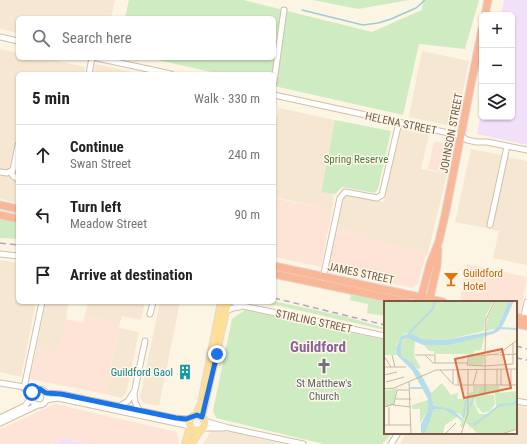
<!DOCTYPE html>
<html lang="en">
<head>
<meta charset="utf-8">
<style>
  body { margin:0; font-family:"Roboto Condensed",sans-serif; background:#f6f6f6; color:#222 }
  .controls { position:absolute; right:12px; top:12px; display:grid; overflow:hidden; border-radius:6px; box-shadow:0 1px 3px #0004 }
  .controls button { width:36px; height:36px; display:grid; place-items:center; padding:0; border:0; border-bottom:1px solid #e0e0e0; background:#fff; color:#222; font:20px sans-serif }
  .stop { position:absolute; width:12px; height:12px; margin:-9px; border:3px solid #1a73e8; border-radius:50%; background:#fff }
  .stop.end { background:#1a73e8; border-color:#fff; box-shadow:0 1px 4px #0008 }
  .list { margin:0; padding:0; list-style:none }
  h2 { display:flex; justify-content:space-between; align-items:center; height:52px; margin:0; padding:0 16px; font-size:17px }
  h2 small { font-size:13px; font-weight:400; color:#767676 }
  .list li { display:grid; grid-template-columns:26px 1fr auto; gap:12px; align-items:center; box-sizing:border-box; height:60px; padding:0 16px; border-top:1px solid #e0e0e0 }
  .list b { display:block; font-size:15px; white-space:nowrap }
  .list p { margin:0; font-size:13px; white-space:nowrap; color:#767676 }
  .list em { font-size:13px; font-style:normal; color:#767676 }
  .icon { flex:none; width:22px; height:22px; fill:none; stroke:currentColor; stroke-width:2; stroke-linecap:round; stroke-linejoin:round }
  .map { position:relative; flex:none; width:527px; height:444px; overflow:hidden }
  .search { position:absolute; background:#fff; box-shadow:0 1px 3px #0004; left:16px; top:16px; width:260px; height:44px; display:flex; align-items:center; gap:10px; box-sizing:border-box; padding:0 14px; border-radius:6px; color:#767676; font-size:15px }
  .panel { position:absolute; background:#fff; box-shadow:0 1px 3px #0004; left:16px; top:72px; width:260px; height:232px; border-radius:6px }
  .map>svg:first-child { display:block }
</style>
</head>
<body>
<div class="map">
<svg width="527" height="444" viewBox="0 0 527 444">
  <rect width="100%" height="100%" fill="#fdf5e3"/>
  <path fill="#f5e7d1" d="M0,0H115L111,18H18V33L0,29Z
    M0,49L18,53V58H43L85,67L84,74H18V203L0,199Z
    M422,51L469,61L456,127L409,117Z
    M95,64L136,73V74H93Z
    M279,108L335,120L321,191L334,195L332,210L274,197V128Z
    M400,129L429,135L421,169L447,174L428,253L370,240L369,236L337,228L345,194L384,202Z
    M471,149L501,155L486,228L455,222Z
    M507,157L527,161V265L493,258L499,231L492,230Z
    M0,260L18,263V302H36L21,377L0,372Z
    M46,302H69L59,351L37,346Z
    M88,302H145L141,320L122,316L120,323L85,315Z
    M160,302H180L159,406L143,403L140,397Z
    M119,328L139,332L126,394L121,398L105,394Z
    M516,406L527,408V444H400L406,433H516Z
    M211,431L230,432L284,444H203Z"/>
  <path fill="#fee4d6" d="M434,141L450,145L444,173L428,169Z
    M274,198L332,210L321,267L274,257Z
    M337,228L369,236L370,240L428,253L425,258L418,284L412,288L329,270L328,267Z
    M467,264L527,277L520,313L516,312V302H471L460,299Z
    M85,315L120,323L105,394L30,379L37,346L59,350L65,319L83,323Z
    M55,404L177,432L179,444H88L70,440L66,437L52,444H0V429Z"/>
  <path fill="#f2e0f9" d="M504,0H527V145L477,134L482,108V117H512V15H501Z
    M67,437L70,440L88,444H52Z"/>
  <path fill="#cfebc1" d="M129,0H243L372,32L422,10L423,0H479L465,49L419,44L403,115L274,86V74H220L149,58H274V18H125Z
    M313,0H409L358,9Z
    M335,120L391,131L378,189L375,193L342,187L335,194L321,192Z
    M0,217L18,221V239L0,238Z
    M351,295L393,302H385V316L367,313L368,304L350,300Z
    M274,301L347,317L385,328V330L280,306L250,302H274Z
    M245,310L385,340V433H390L388,438L382,444H324L216,418L213,411L232,319Z"/>
  <g fill="none" stroke-linecap="round" stroke-linejoin="round">
    <path stroke="#9cccda" stroke-width="1.5" d="M302,10L363,25L378,23L391,19L416,8L425,0"/>
    <defs>
      <path id="minor" d="M0,37L18,41
        M97,58L171,74
        M89,74L92,58
        M274,82L284,10
        M274,95L453,134L461,136L467,140L477,142H487L527,150
        M0,172L7,173L13,170L18,145
        M11,172L13,176L18,179
        M490,225L507,146
        M0,254L18,256
        M323,278L340,198L345,192L377,198L382,195L399,122
        M233,302L243,306L385,336
        M226,311L233,308L240,307
        M150,314L153,302
        M523,320L527,302
        M0,383L37,389
        M24,388L42,302
        M31 397a8 8 0 1 1 16 0a8 8 0 1 1-16 0Z
        M46,393L61,394L175,418L186,419L192,417
        M46,400L58,398L190,426
        M516,401L527,403
        M120,406L128,401L133,393
        M139,410L135,402L134,394L145,341
        M0,418L25,406L31,398
        M204,421L229,428L303,444
        M0,423L38,405
        M203,428H224
        M391,444L398,433"/>
      <path id="major" d="M196,415L201,404L221,302
        M189 423a8 8 0 1 1 16 0a8 8 0 1 1-16 0Z
        M202,417L228,302
        M185,444L190,427
        M191,444L200,431"/>
      <path id="highway" d="M485,15L488,0
        M0,205L18,209
        M0,215L18,219
        M274,266L443,302
        M274,274L407,302
        M420,302L430,264L439,241L445,215L482,29
        M429,302L437,266L438,249
        M516,317L527,319
        M516,324L527,326"/>
    </defs>
    <use href="#minor" stroke="#d1bfac" stroke-width="7"/>
    <use href="#major" stroke="#ded8d3" stroke-width="8"/>
    <use href="#highway" stroke="#ded8d3" stroke-width="9"/>
    <use href="#minor" stroke="#fff" stroke-width="5"/>
    <use href="#major" stroke="#ffdf98" stroke-width="6"/>
    <use href="#highway" stroke="#fab797" stroke-width="7"/>
    <path stroke="#b8a1c7" stroke-width="1.5" stroke-dasharray="6 4" stroke-linecap="butt" d="M0,243L18,245
      M274,298L385,325
      M516,346L527,349
      M516,358L527,360"/>
  </g>
  <g fill="none" stroke-linecap="round" stroke-linejoin="round">
    <path stroke="#1a73e8" stroke-width="5" d="M32,392L35,390L40,389L46,393L61,394L176,418L186,419L197,415L202,417L217,354"/>
  </g>
  <defs>
    <symbol id="bar-bare" viewBox="-9 -9 18 18"><path d="M-6-5H6L.8 .8V4.5H3.5V6h-7V4.5H-.8V.8Z" fill="#e8710a" stroke="#fff8ea" stroke-width="2.5" paint-order="stroke"/></symbol>
    <symbol id="church-bare" viewBox="-9 -9 18 18"><path d="M-1.2-6h2.4v3.5h3.3v2.4h-3.3V6h-2.4V-.1h-3.3v-2.4h3.3Z" fill="#6b7280" stroke="#fff8ea" stroke-width="2.5" paint-order="stroke"/></symbol>
    <symbol id="building-bare" viewBox="-9 -9 18 18"><path d="M-4-6H4V6H1V3H-1V6H-4ZM-2.5-4.3h1.7v1.8h-1.7ZM.8-4.3h1.7v1.8H.8ZM-2.5-1h1.7V.8h-1.7ZM.8-1h1.7V.8H.8Z" fill="#0f9aa8" stroke="#fff8ea" stroke-width="2.5" paint-order="stroke"/></symbol>
  </defs>
  <g fill-rule="evenodd">
    <use href="#bar-bare" x="440" y="268" width="22" height="22"/>
    <use href="#church-bare" x="313" y="355" width="22" height="22"/>
    <use href="#building-bare" x="174" y="361" width="22" height="22"/>
  </g>
  <g text-anchor="middle" stroke-width="3" stroke-linejoin="round" paint-order="stroke">
    <g font-size="11" fill="#765b48" stroke="#fff8ea">
      <text transform="translate(401 123) rotate(12)" y="4">HELENA STREET</text>
      <text transform="translate(451 133) rotate(-79)" y="4">JOHNSON STREET</text>
      <text transform="translate(361 273) rotate(12)" y="4">JAMES STREET</text>
      <text transform="translate(314 321) rotate(12)" y="4">STIRLING STREET</text>
    </g>
    <g font-size="11" fill="#4d7d3f" stroke="#fff8ea">
      <text x="356" y="163">Spring Reserve</text>
    </g>
    <g font-size="11" fill="#c56008" stroke="#fff8ea" text-anchor="start">
      <text x="463" y="277">Guildford<tspan x="463" dy="13">Hotel</tspan></text>
    </g>
    <g font-size="11" fill="#0d838f" stroke="#fff8ea" text-anchor="end">
      <text x="173" y="376">Guildford Gaol</text>
    </g>
    <g font-size="11" fill="#5b616d" stroke="#fff8ea">
      <text x="324" y="387">St Matthew's<tspan x="324" dy="13">Church</tspan></text>
    </g>
    <g font-size="15" font-weight="bold" fill="#8b639a" stroke="#fff8ea">
      <text x="318" y="352">Guildford</text>
    </g>
  </g>
  <g transform="translate(384 301)">
    <rect width="133" height="133" fill="#fdf5e3"/>
    <path d="M1,0H110L102,14L100,30L61,39L38,38L22,32L17,35L12,45L13,54H0ZM112,0H125L113,27L102,30L104,16ZM101,34L97,49L90,50L89,53H50V50H45L39,43L65,44ZM23,37L31,39L30,55L37,67L34,68L17,55L18,40ZM100,54L99,65L84,64L85,55ZM58,82L67,94L74,92L73,98H82L84,92L89,91V85H115L116,92L133,90V128L115,133H94L87,126L84,130L86,126L76,113L48,103L47,92ZM93,92H111L112,106L103,113H95L90,102L89,95ZM13,87L10,104L0,106V90ZM95,93L110,94L111,103L106,110L99,112L93,106L90,97ZM44,99V109L36,122V108H28V104ZM57,107L72,113L81,121L78,127L76,124L78,121L73,116L61,124L59,133H41L50,108Z" fill="#cfebc1" fill-rule="evenodd"/>
    <path d="M125,0H130L121,20L116,29L109,33L65,44H39L23,37L18,39L17,55L27,61L37,73L47,92L49,104L69,109L83,122L93,123H85L60,108H50L41,133H37V123L44,109V98L28,69L13,54L12,47L17,35L26,32L38,38L61,39L109,30L114,25Z" fill="#b6dde8"/>
    <path fill="none" stroke="#b6dde8" stroke-width="2" d="M116,27L133,28M25,32L48,9L51,0M26,87H40M86,106L90,95L100,92M79,117L82,99M90,124L116,104L129,103L133,100"/>
    <path fill="none" stroke="#c7b7a5" stroke-width="1" d="M116,52L133,39M101,53L102,18L111,0M8,54L11,66M31,54H51V62M41,54L49,62H83M101,54H85L83,64L101,65M102,54L115,53M116,54L133,53M0,55L7,66M101,65L129,63V42M0,66H22M117,68V84M56,69L70,84M69,69V83M101,69V54M113,69V84M127,69V84M0,74L13,71M2,81L20,76M25,81L27,133M71,84H133M74,84V69M89,84L93,69M0,88L10,87L52,69L133,68M101,92V69M12,98H27M9,104L27,106M0,106L10,103L13,89H25M5,106V124M0,124H27M61,133L72,122M77,133L84,112V68M117,133L133,128"/>
    <path fill="#db6f43" fill-opacity="0.15" stroke="#db6f43" stroke-width="2" d="M118,48L127,87L80,97L71,58Z"/>
    <rect width="133" height="133" fill="none" stroke="#765b48" stroke-width="2"/>
  </g>
</svg>
<div class="controls">
<button>+</button>
<button>−</button>
<button><svg class="icon" aria-label="layers" viewBox="0 0 24 24"><path d="M12 4l9 5-9 5-9-5zM3 14l9 5 9-5"/></svg></button>
</div>
<div class="stop" style="left:32px;top:392px"></div>
<div class="stop end" style="left:217px;top:354px"></div>
<div class="search"><svg class="icon" aria-label="search" viewBox="0 0 24 24"><circle cx="10" cy="10" r="6"/><path d="M15 15l6 6"/></svg>Search here</div>
<section class="panel">
<h2>5 min<small>Walk · 330 m</small></h2>
<ul class="list">
<li><svg class="icon" aria-label="ahead" viewBox="0 0 24 24"><path d="M12 20V5M6 11l6-6 6 6"/></svg><div><b>Continue</b><p>Swan Street</p></div><em>240 m</em></li>
<li><svg class="icon" aria-label="left" viewBox="0 0 24 24"><path d="M17 20v-9H6M10 6l-5 5 5 5"/></svg><div><b>Turn left</b><p>Meadow Street</p></div><em>90 m</em></li>
<li><svg class="icon" aria-label="arrive" viewBox="0 0 24 24"><path d="M6 21V4h12l-3 4 3 4H6"/></svg><div><b>Arrive at destination</b></div></li>
</ul>
</section>
</div>
</body>
</html>
